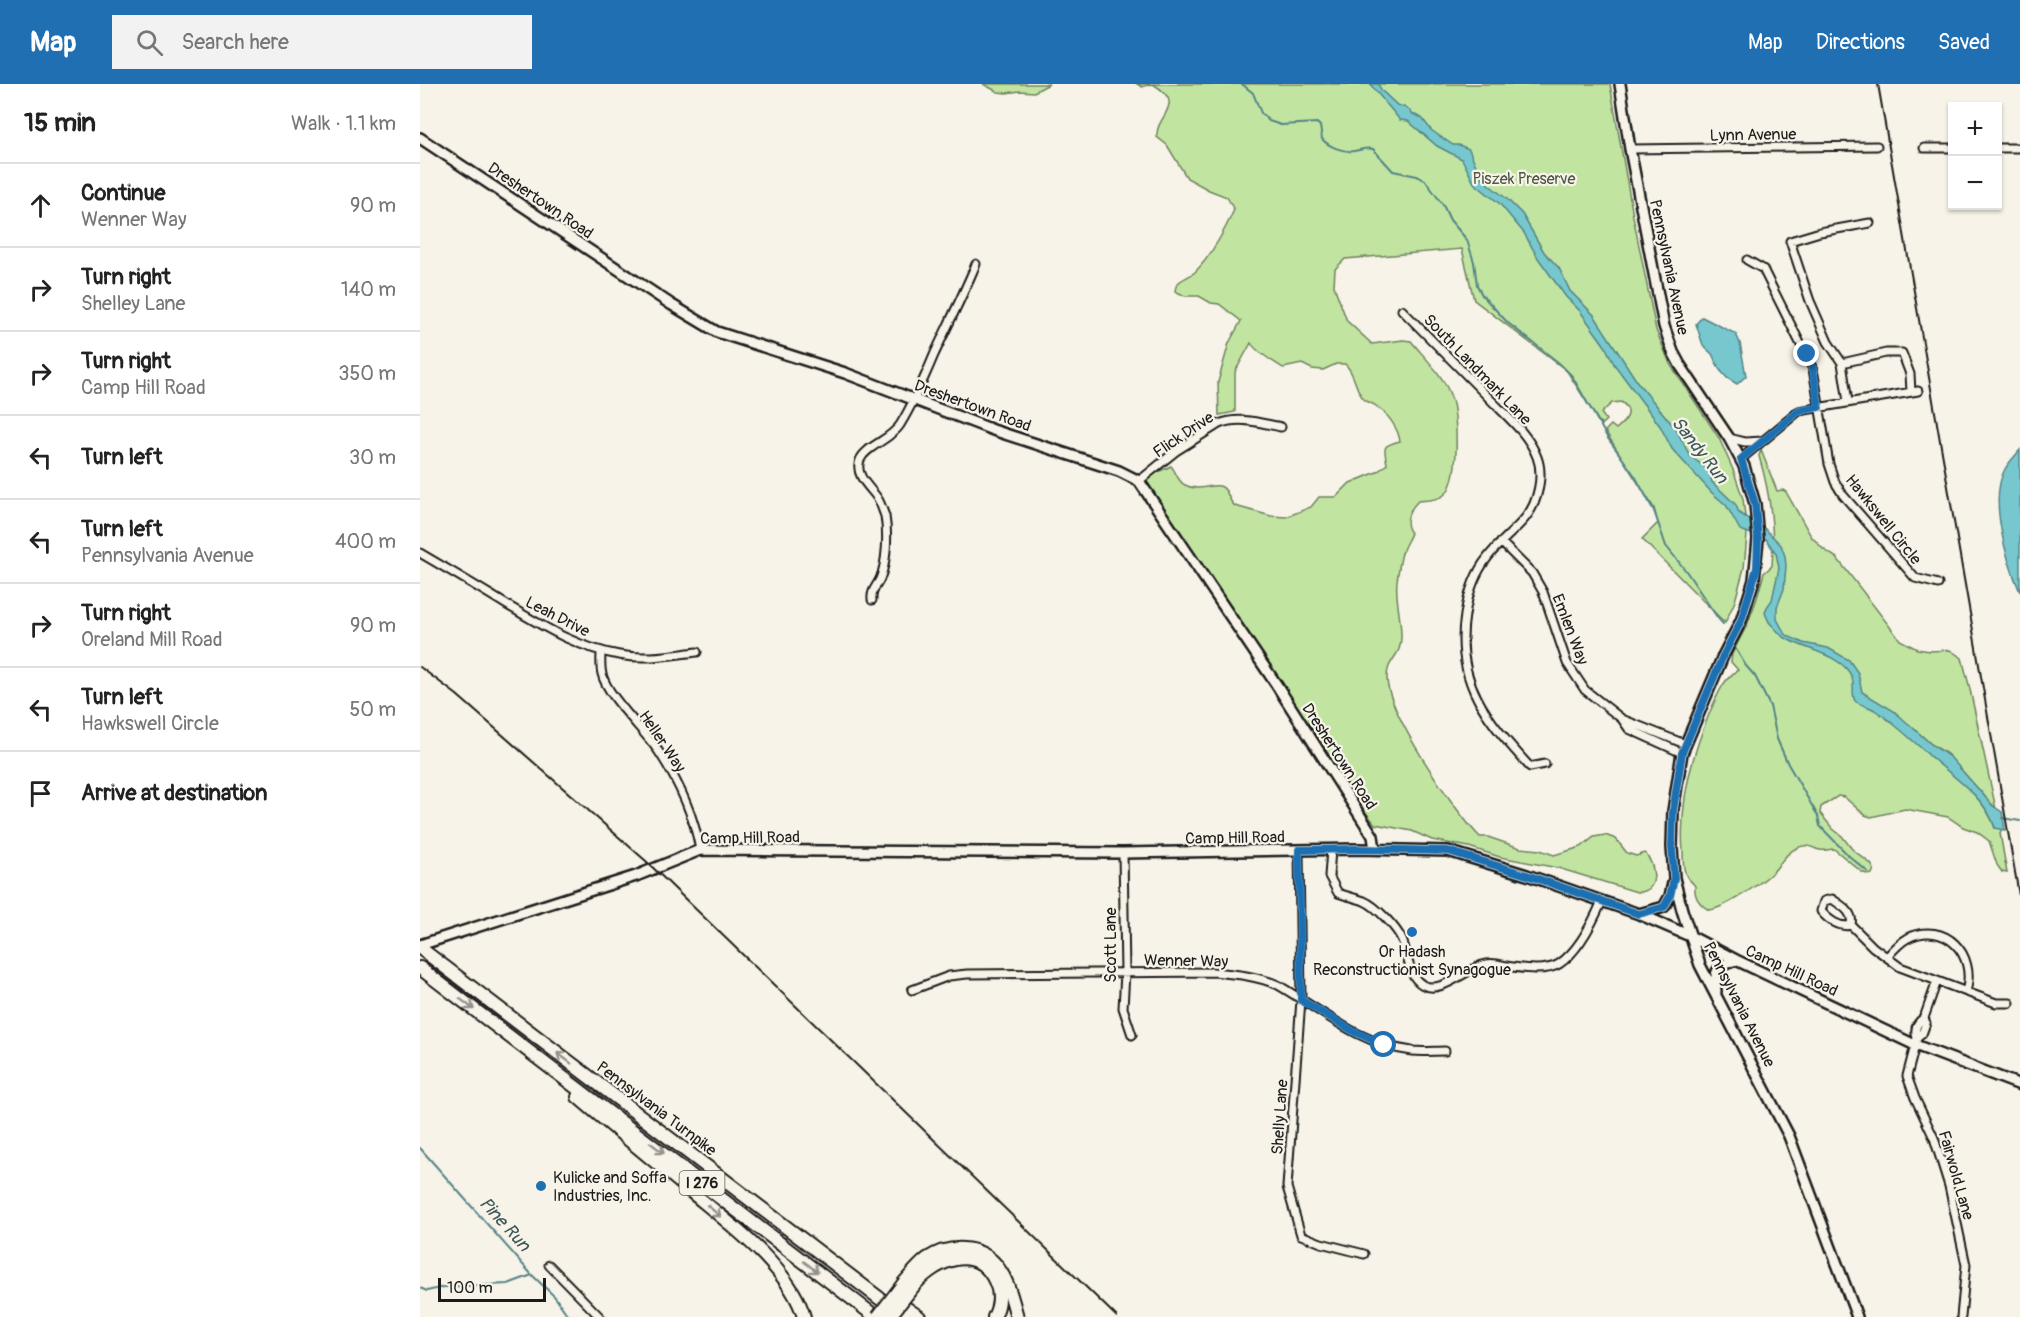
<!DOCTYPE html>
<html lang="en">
<head>
<meta charset="utf-8">
<style>
  body { margin:0; font-family:Pangolin,sans-serif; background:#f2f2f2; color:#222 }
  .controls { position:absolute; right:18px; top:18px; display:grid; overflow:hidden; border-radius:0px; box-shadow:0 2px 4px #0004 }
  .controls button { width:54px; height:54px; display:grid; place-items:center; padding:0; border:0; border-bottom:2px solid #e0e0e0; background:#fff; color:#222; font:30px sans-serif }
  .scale { position:absolute; left:18px; bottom:15px; width:108px; box-sizing:border-box; padding-left:6px; border:3px solid #1c1c1c; border-top:0; font-size:16px; line-height:21px; white-space:nowrap; color:#1c1c1c; -webkit-text-stroke:4px #f7f3e8; paint-order:stroke }
  .stop { position:absolute; width:18px; height:18px; margin:-14px; border:4px solid #1f6fb2; border-radius:50%; background:#fff }
  .stop.end { background:#1f6fb2; border-color:#fff; box-shadow:0 2px 6px #0008 }
  .list { margin:0; padding:0; list-style:none }
  h2 { display:flex; justify-content:space-between; align-items:center; height:78px; margin:0; padding:0 24px; font-size:26px }
  h2 small { font-size:20px; font-weight:400; color:#767676 }
  .list li { display:grid; grid-template-columns:39px 1fr auto; gap:18px; align-items:center; box-sizing:border-box; height:84px; padding:0 24px; border-top:2px solid #e0e0e0 }
  .list b { display:block; font-size:22px; white-space:nowrap }
  .list p { margin:0; font-size:20px; white-space:nowrap; color:#767676 }
  .list em { font-size:20px; font-style:normal; color:#767676 }
  .icon { flex:none; width:33px; height:33px; fill:none; stroke:currentColor; stroke-width:2; stroke-linecap:round; stroke-linejoin:round }
  .map { position:relative; flex:none; width:1600px; height:1233px; overflow:hidden }
  header { display:flex; align-items:center; gap:36px; box-sizing:border-box; height:84px; padding:0 30px; background:#1f6fb2; color:#fff }
  header strong { font-size:28px }
  nav { display:flex; gap:33px; margin-inline-start:auto; font-size:21px }
  .search { width:420px; height:54px; background:#f2f2f2; display:flex; align-items:center; gap:15px; box-sizing:border-box; padding:0 21px; border-radius:0px; color:#767676; font-size:22px }
  main { display:flex }
  aside { flex:1; background:#fff }
  .map>svg:first-child { display:block }
</style>
</head>
<body>
<header>
<strong>Map</strong>
<div class="search"><svg class="icon" aria-label="search" viewBox="0 0 24 24"><circle cx="10" cy="10" r="6"/><path d="M15 15l6 6"/></svg>Search here</div>
<nav><a>Map</a><a>Directions</a><a>Saved</a></nav>
</header>
<main>
<aside>
<h2>15 min<small>Walk · 1.1 km</small></h2>
<ul class="list">
<li><svg class="icon" aria-label="ahead" viewBox="0 0 24 24"><path d="M12 20V5M6 11l6-6 6 6"/></svg><div><b>Continue</b><p>Wenner Way</p></div><em>90 m</em></li>
<li><svg class="icon" aria-label="right" viewBox="0 0 24 24"><path d="M7 20v-9h11M14 6l5 5-5 5"/></svg><div><b>Turn right</b><p>Shelley Lane</p></div><em>140 m</em></li>
<li><svg class="icon" aria-label="right" viewBox="0 0 24 24"><path d="M7 20v-9h11M14 6l5 5-5 5"/></svg><div><b>Turn right</b><p>Camp Hill Road</p></div><em>350 m</em></li>
<li><svg class="icon" aria-label="left" viewBox="0 0 24 24"><path d="M17 20v-9H6M10 6l-5 5 5 5"/></svg><div><b>Turn left</b></div><em>30 m</em></li>
<li><svg class="icon" aria-label="left" viewBox="0 0 24 24"><path d="M17 20v-9H6M10 6l-5 5 5 5"/></svg><div><b>Turn left</b><p>Pennsylvania Avenue</p></div><em>400 m</em></li>
<li><svg class="icon" aria-label="right" viewBox="0 0 24 24"><path d="M7 20v-9h11M14 6l5 5-5 5"/></svg><div><b>Turn right</b><p>Oreland Mill Road</p></div><em>90 m</em></li>
<li><svg class="icon" aria-label="left" viewBox="0 0 24 24"><path d="M17 20v-9H6M10 6l-5 5 5 5"/></svg><div><b>Turn left</b><p>Hawkswell Circle</p></div><em>50 m</em></li>
<li><svg class="icon" aria-label="arrive" viewBox="0 0 24 24"><path d="M6 21V4h12l-3 4 3 4H6"/></svg><div><b>Arrive at destination</b></div></li>
</ul>
</aside>
<div class="map">
<svg width="1600" height="1233" viewBox="0 0 1600 1233">
  <rect width="100%" height="100%" fill="#f7f3e8"/>
  <filter id="ink" filterUnits="userSpaceOnUse"><feTurbulence type="fractalNoise" baseFrequency=".0167" numOctaves="2"/><feDisplacementMap in="SourceGraphic" scale="12" xChannelSelector="R" yChannelSelector="G"/><feConvolveMatrix kernelMatrix="1 2 1 2 8 2 1 2 1" color-interpolation-filters="sRGB"/></filter>
  <g filter="url(#ink)">
    <path fill="#c1e5a0" stroke="#6e805e" stroke-width="1.5" d="M563,0H629L614,8L600,7L586,9L578,8Z
      M717,0H1190L1213,132L1236,246L1250,280L1299,354L1314,388L1323,415L1327,450L1324,484L1315,517L1305,539L1222,455L1238,439L1234,424L1185,347L1191,341L1196,345C1206,337 1215,327 1201,318L1192,319L1181,329L1186,336L1181,341L1147,287L1054,216L1042,165L925,175L915,185L914,202L927,237L952,260L983,256L991,257C1005,274 1024,292 1031,313C1038,331 1040,399 1024,411C1017,417 1006,416 998,417C989,426 983,438 991,449C989,455 985,460 983,466C981,471 978,490 977,497C975,514 981,534 981,551C982,574 967,574 967,593C966,627 1035,728 1060,753H1068L1100,764L1120,766L1134,771L1161,763L1174,753L1185,751L1196,755L1207,769L1216,772L1225,769C1236,781 1240,809 1217,808L1138,784L1080,773L1049,763L1012,756L992,747L955,740L925,702L725,399L729,392L751,382C756,387 757,397 765,401C780,409 793,398 802,403C809,407 808,417 815,422L851,432L866,433L891,423L899,413H916L930,399L957,388L967,380C964,363 961,362 980,357C978,344 968,330 956,322C952,319 946,318 943,314C935,305 935,289 925,280H916L903,286L892,285L882,280L863,284C854,278 836,268 831,259L815,288V328L799,331L798,298L809,259L821,237L799,220L791,219L779,212H765L755,207C756,195 767,195 775,188C792,171 804,148 814,126L807,113L789,106L767,94L747,61L737,53C735,31 768,21 733,0L722,3Z
      M1341,366L1357,407L1363,406L1366,408L1391,452L1403,465L1417,474L1480,556L1497,565L1510,567L1530,566L1542,574L1549,601L1576,725L1527,670L1511,660L1492,643L1491,655C1500,660 1505,667 1512,674C1535,694 1565,713 1575,744L1582,745L1580,749L1587,789L1582,788L1577,781L1569,757L1557,748L1543,743L1528,733L1485,725L1451,733L1445,731L1424,713L1418,712L1401,723L1400,729L1413,745L1422,752L1432,765L1451,780L1454,785L1452,790L1449,791L1442,788L1414,765C1409,765 1404,767 1400,766C1393,765 1390,760 1383,762C1366,766 1362,779 1352,789C1341,799 1304,825 1289,826C1280,821 1274,813 1275,802C1273,798 1268,796 1266,791C1263,785 1263,776 1263,768C1259,719 1271,673 1290,628C1297,612 1303,595 1318,586L1311,578L1312,570L1328,539L1337,514L1344,489L1352,482C1355,443 1350,409 1339,372Z"/>
    <path fill="#77c8ce" stroke="#538387" stroke-width="1.5" d="M950,0H958L962,7L977,21L987,24L993,30L1002,34L1011,46L1021,53L1033,61H1039L1049,65L1059,89L1068,100L1087,115L1102,130L1124,168L1139,184L1150,207L1174,231L1218,299L1256,345L1270,372L1286,384L1290,389L1292,398L1316,421L1319,429L1344,444L1361,461L1365,472L1366,482L1364,505L1357,523V535L1364,548L1368,552L1383,559L1408,564L1429,576L1438,589L1442,608L1474,627L1511,660L1531,674L1573,722L1582,728L1585,746L1575,744C1566,714 1536,695 1513,675C1494,658 1477,641 1456,627C1450,622 1441,622 1435,617C1431,610 1435,602 1432,594C1425,572 1387,566 1369,556L1362,552L1349,538L1345,529L1347,523L1352,516L1359,484L1356,469L1352,464L1346,455L1320,446L1306,421L1292,409L1252,365L1240,342L1194,280L1185,262L1160,227L1146,213L1118,174L1104,149L1080,120L1054,99L1042,75L1017,62L988,37L980,36Z
      M1282,233L1316,250L1320,259L1326,292L1317,300L1307,294L1300,286L1292,270L1283,261L1276,240Z
      M1600,366V508C1587,477 1568,416 1585,385C1589,378 1595,372 1600,366Z"/>
    <g fill="none" stroke-linecap="round" stroke-linejoin="round">
      <path stroke="#538387" stroke-width="2" d="M822,0L833,9L841,29L849,37L861,41L897,39L900,42L902,55C909,63 923,68 934,67C941,66 946,63 953,65L973,87L997,92L1005,96L1023,121L1030,136L1047,156L1054,178L1057,201L1062,211L1088,239L1139,279L1152,292L1187,353L1215,392L1234,427L1246,462L1266,487L1297,533L1303,540
        M1314,562L1326,582L1335,592L1350,622L1357,655L1368,680L1398,732L1400,742L1429,772L1448,788
        M1582,734L1600,737
        M0,1064L112,1191L135,1213L149,1233
        M0,1204L7,1207L24,1203L88,1200L112,1191"/>
      <defs>
        <path id="street" d="M1504,64H1532
          M1578,64H1600
          M1210,65L1457,62
          M1327,176L1343,185L1393,285L1409,380L1415,398L1423,411L1495,494L1518,500
          M982,226C1011,255 1039,284 1068,313C1085,331 1108,349 1117,373C1124,391 1118,418 1106,433C1095,447 1079,458 1068,473C1055,489 1048,510 1045,531C1034,598 1068,637 1110,683L1125,680
          M1422,279L1466,269H1482L1490,290L1491,308
          M1428,318L1422,279L1408,258L1390,217L1370,157L1400,148L1450,139
          M1309,354L1325,358L1343,357
          M1321,375L1379,327L1498,307
          M719,397L756,367L799,340C820,332 840,339 861,343
          M1081,458L1112,489L1123,508L1147,579L1165,606L1202,635L1209,645L1262,669
          M0,469C29,486 58,503 87,521C125,543 155,563 199,571C225,576 251,571 277,568
          M452,516C451,507 456,503 460,495C467,478 468,450 465,432C463,427 461,420 458,415C451,404 434,392 440,376C446,362 470,356 480,341C494,318 504,295 514,271C528,241 543,211 556,180
          M181,567C181,574 180,582 182,590C187,612 225,647 239,668C258,697 274,732 280,766
          M1202,635L1265,660
          M911,766L909,792L918,809C926,812 936,814 944,817C956,822 977,844 982,856C989,871 987,892 1003,901C1022,911 1047,883 1066,880C1076,878 1084,882 1093,883C1106,885 1128,887 1139,880C1159,867 1173,838 1182,817
          M879,767L881,916L867,1103L881,1151L901,1159L944,1170
          M703,769L705,889L703,924L712,951
          M1431,841C1420,844 1408,836 1401,827L1404,817L1412,815C1422,822 1434,828 1431,841L1453,863L1480,883L1576,919H1590
          M1467,873C1473,866 1479,859 1488,854C1525,836 1557,870 1546,908
          M492,906L529,892L547,890L793,888C816,890 837,892 858,901C901,926 941,961 992,967C1003,968 1014,967 1025,967
          M1504,934L1506,939L1502,950L1497,954L1487,992L1495,1014L1514,1054L1529,1102L1546,1181L1541,1233
          M1497,954C1494,945 1496,939 1504,934L1517,897
          M129,1181L180,1233"/>
        <path id="secondary" d="M1200,0L1210,65L1244,242L1253,268L1260,281L1309,354L1324,382L1335,420L1338,455L1334,496L1321,537L1303,572L1262,669L1253,727L1252,763L1254,794L1262,826L1280,881L1369,1052L1437,1233
          M0,54L252,221L297,248L425,289L573,346L699,387L719,397L856,600L953,752L955,765
          M1219,830L1244,823L1250,812L1253,799
          M0,861L216,792L280,766L703,769L938,765L1028,767L1107,791L1219,830L1270,852L1316,876L1495,961L1600,1001
          M1296,908C1294,887 1296,882 1316,876"/>
        <path id="highway" d="M0,864L484,1233
          M0,884L456,1233
          M158,1013C194,1044 231,1074 268,1105C306,1137 370,1183 384,1233
          M484,1199C491,1191 498,1182 507,1175C528,1161 559,1160 576,1181C588,1196 592,1215 597,1233
          M491,1205C512,1178 556,1156 575,1197C581,1209 580,1221 574,1233
          M473,1215L499,1233"/>
      </defs>
      <use href="#street" stroke="#1c1c1c" stroke-width="11"/>
      <use href="#secondary" stroke="#1c1c1c" stroke-width="14"/>
      <use href="#highway" stroke="#1c1c1c" stroke-width="16"/>
      <use href="#street" stroke="#f7f3e8" stroke-width="7"/>
      <use href="#secondary" stroke="#f7f3e8" stroke-width="9"/>
      <use href="#highway" stroke="#f7f3e8" stroke-width="12"/>
      <path stroke="#1c1c1c" stroke-width="2" d="M1458,0L1600,817
        M0,583L37,611L226,777L697,1233"/>
      <defs>
        <path id="highway-bridge" d="M458,1233L484,1199
          M469,1233L491,1205"/>
      </defs>
      <use href="#highway-bridge" stroke="#1c1c1c" stroke-width="16" stroke-linecap="butt"/>
      <use href="#highway-bridge" stroke="#f7f3e8" stroke-width="12"/>
    </g>
    <defs><path id="oneway-shaft" d="M-6 0H5M1.5-3L5.5 0L1.5 3" fill="none" stroke-width="1.6" stroke-linecap="round" stroke-linejoin="round" transform="scale(1.5)"/></defs>
    <g stroke="#94928c">
      <use href="#oneway-shaft" transform="translate(47 920) rotate(37)"/>
      <use href="#oneway-shaft" transform="translate(144 974) rotate(-143)"/>
      <use href="#oneway-shaft" transform="translate(237 1064) rotate(38)"/>
      <use href="#oneway-shaft" transform="translate(294 1127) rotate(40)"/>
      <use href="#oneway-shaft" transform="translate(391 1183) rotate(38)"/>
    </g>
  </g>
  <g fill="none" stroke-linecap="round" stroke-linejoin="round" filter="url(#ink)">
    <path stroke="#1f6fb2" stroke-width="8" d="M964,961L933,947L881,916L879,766L938,765L1028,767L1107,791L1219,830L1244,823L1250,812L1254,794L1252,763L1253,727L1262,669L1303,572L1321,537L1337,484L1338,455L1335,420L1321,375L1379,327L1399,323L1393,285L1387,270"/>
  </g>
  <g fill="#1f6fb2" stroke="#f7f3e8" stroke-width="2">
    <circle cx="992" cy="848" r="6"/>
    <circle cx="121" cy="1102" r="6"/>
  </g>
  <g text-anchor="middle" stroke-width="4.5" stroke-linejoin="round" paint-order="stroke">
    <rect fill="#f7f3e8" stroke="#5e5c59" stroke-width="1.5" x="259.5" y="1087" width="45" height="24" rx="4.5"/>
    <g font-size="15" font-weight="bold" fill="#1c1c1c">
      <text x="282" y="1104">I 276</text>
    </g>
    <g font-size="16" fill="#1c1c1c" stroke="#f7f3e8">
      <text transform="translate(1333 50) rotate(-1)" y="6">Lynn Avenue</text>
      <text transform="translate(121 116) rotate(34)" y="6">Dreshertown Road</text>
      <text transform="translate(1250 183) rotate(78)" y="6">Pennsylvania Avenue</text>
      <text transform="translate(1058 285) rotate(46)" y="6">South Landmark Lane</text>
      <text transform="translate(553 321) rotate(20)" y="6">Dreshertown Road</text>
      <text transform="translate(763 350) rotate(-34)" y="6">Flick Drive</text>
      <text transform="translate(1464 435) rotate(51)" y="6">Hawkswell Circle</text>
      <text transform="translate(138 532) rotate(27)" y="6">Leah Drive</text>
      <text transform="translate(1151 545) rotate(69)" y="6">Emlen Way</text>
      <text transform="translate(243 657) rotate(56)" y="6">Heller Way</text>
      <text transform="translate(920 672) rotate(57)" y="6">Dreshertown Road</text>
      <text transform="translate(330 753) rotate(-1)" y="6">Camp Hill Road</text>
      <text transform="translate(815 753) rotate(-1)" y="6">Camp Hill Road</text>
      <text transform="translate(690 861) rotate(-90)" y="6">Scott Lane</text>
      <text transform="translate(766 876) rotate(1)" y="6">Wenner Way</text>
      <text transform="translate(1372 886) rotate(25)" y="6">Camp Hill Road</text>
      <text transform="translate(1320 920) rotate(63)" y="6">Pennsylvania Avenue</text>
      <text transform="translate(237 1024) rotate(37)" y="6">Pennsylvania Turnpike</text>
      <text transform="translate(859 1033) rotate(-86)" y="6">Shelly Lane</text>
      <text transform="translate(1537 1091) rotate(74)" y="6">Fairwold Lane</text>
    </g>
    <g font-size="16" fill="#4e5844" stroke="#f7f3e8">
      <text x="1104" y="100">Piszek Preserve</text>
    </g>
    <g font-size="16" fill="#1c1c1c" stroke="#f7f3e8">
      <text x="992" y="873">Or Hadash<tspan x="992" dy="18">Reconstructionist Synagogue</tspan></text>
      <text x="133" y="1099" text-anchor="start">Kulicke and Soffa<tspan x="133" dy="18">Industries, Inc.</tspan></text>
    </g>
    <g font-size="18" font-style="italic" fill="#3c585a" stroke="#f7f3e8">
      <text transform="translate(1280 366) rotate(52)" y="6">Sandy Run</text>
      <text transform="translate(85 1140) rotate(48)" y="6">Pine Run</text>
    </g>
  </g>
</svg>
<div class="controls">
<button>+</button>
<button>−</button>
</div>
<div class="scale">100 m</div>
<div class="stop" style="left:964px;top:961px"></div>
<div class="stop end" style="left:1387px;top:270px"></div>
</div>
</main>
</body>
</html>
